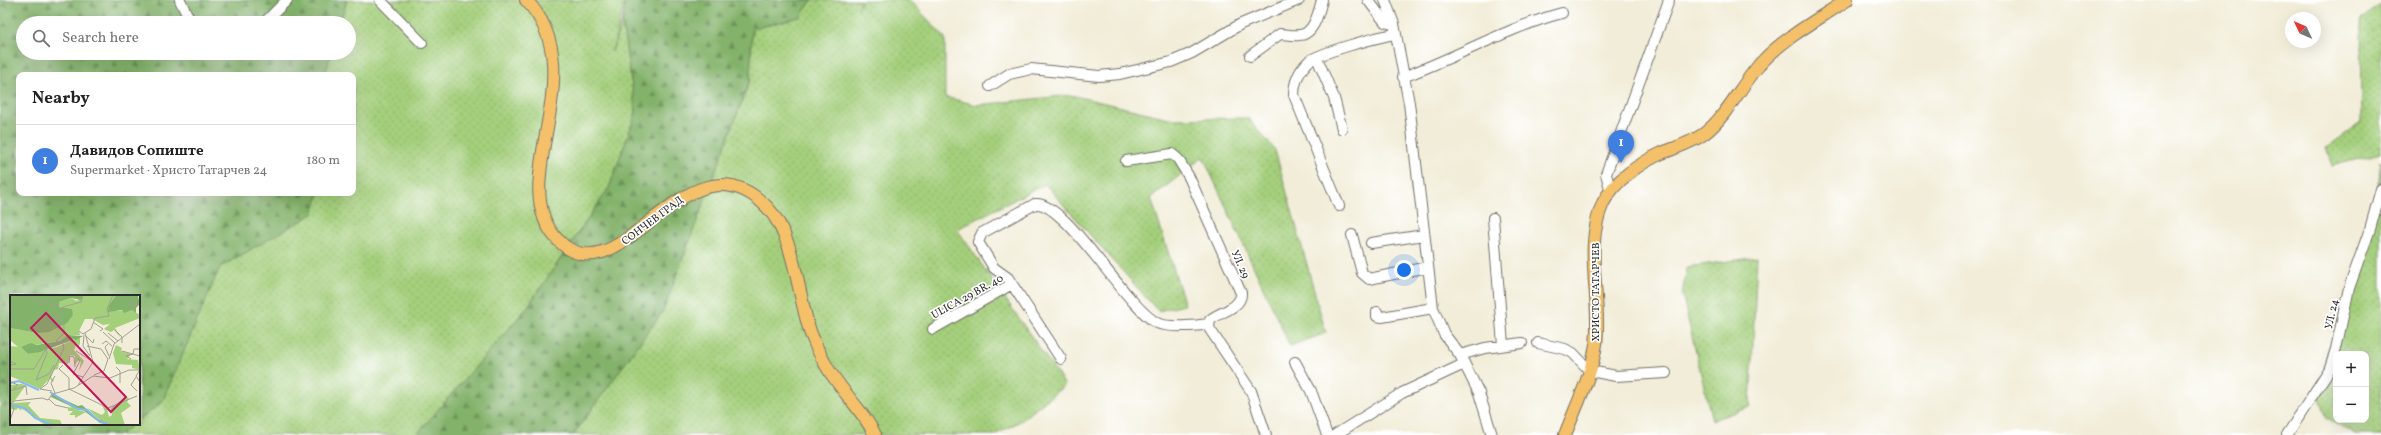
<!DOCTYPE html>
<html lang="en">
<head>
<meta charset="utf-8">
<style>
  body { margin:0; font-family:Vollkorn,serif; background:#f6f6f6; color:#222 }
  .controls { position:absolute; right:12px; bottom:12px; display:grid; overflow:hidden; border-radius:8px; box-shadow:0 4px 16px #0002 }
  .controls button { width:36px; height:36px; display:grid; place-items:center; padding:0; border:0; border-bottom:1px solid #e0e0e0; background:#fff; color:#222; font:20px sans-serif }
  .compass { position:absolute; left:2285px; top:12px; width:36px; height:36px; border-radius:50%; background:#fff; box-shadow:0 4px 16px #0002; rotate:314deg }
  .you { position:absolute; left:1404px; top:270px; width:14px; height:14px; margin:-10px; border:3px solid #fff; border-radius:50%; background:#1a73e8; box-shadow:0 0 0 6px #1a73e833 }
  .badge { display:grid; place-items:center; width:26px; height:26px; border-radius:50%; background:#1f6fb2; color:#fff; font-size:13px; font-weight:700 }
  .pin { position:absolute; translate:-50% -33px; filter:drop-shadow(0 1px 2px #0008) }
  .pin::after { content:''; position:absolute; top:21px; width:14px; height:12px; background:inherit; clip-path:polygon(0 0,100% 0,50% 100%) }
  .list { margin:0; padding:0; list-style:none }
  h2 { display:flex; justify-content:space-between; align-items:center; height:52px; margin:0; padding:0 16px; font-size:17px }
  h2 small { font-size:13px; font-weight:400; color:#767676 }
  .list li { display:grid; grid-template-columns:26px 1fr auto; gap:12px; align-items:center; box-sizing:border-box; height:72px; padding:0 16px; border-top:1px solid #e0e0e0 }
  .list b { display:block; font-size:15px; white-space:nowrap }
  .list p { margin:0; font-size:13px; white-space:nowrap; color:#767676 }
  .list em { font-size:13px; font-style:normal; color:#767676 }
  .icon { flex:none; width:22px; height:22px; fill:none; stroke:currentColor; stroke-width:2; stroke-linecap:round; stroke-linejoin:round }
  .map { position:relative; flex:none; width:2381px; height:435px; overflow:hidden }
  .search { position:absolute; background:#fff; box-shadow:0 4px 16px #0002; left:16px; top:16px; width:340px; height:44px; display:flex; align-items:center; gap:10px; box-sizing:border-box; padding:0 14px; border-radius:22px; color:#767676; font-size:15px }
  .panel { position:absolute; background:#fff; box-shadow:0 4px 16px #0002; left:16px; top:72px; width:340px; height:124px; border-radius:8px }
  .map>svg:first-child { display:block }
</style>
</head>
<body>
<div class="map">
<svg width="2381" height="435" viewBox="0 0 2381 435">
  <defs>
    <pattern id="grass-dots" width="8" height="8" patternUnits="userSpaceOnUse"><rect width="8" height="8" fill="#a4cf7b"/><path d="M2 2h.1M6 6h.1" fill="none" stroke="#8db26a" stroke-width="1.8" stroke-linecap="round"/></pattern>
    <pattern id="forest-firs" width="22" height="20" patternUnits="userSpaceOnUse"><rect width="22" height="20" fill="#83b26b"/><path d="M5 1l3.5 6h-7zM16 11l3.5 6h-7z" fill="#6b9158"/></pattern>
  </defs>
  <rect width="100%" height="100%" fill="#fff"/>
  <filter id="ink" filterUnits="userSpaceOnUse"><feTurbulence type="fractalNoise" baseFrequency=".025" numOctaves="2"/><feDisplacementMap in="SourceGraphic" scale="8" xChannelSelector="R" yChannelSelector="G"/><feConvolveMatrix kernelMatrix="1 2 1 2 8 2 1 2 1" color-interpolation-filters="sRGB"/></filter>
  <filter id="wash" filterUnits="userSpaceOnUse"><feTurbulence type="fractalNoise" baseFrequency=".012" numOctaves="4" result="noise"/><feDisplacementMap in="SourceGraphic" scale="16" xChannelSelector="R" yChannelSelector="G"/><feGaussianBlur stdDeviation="0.9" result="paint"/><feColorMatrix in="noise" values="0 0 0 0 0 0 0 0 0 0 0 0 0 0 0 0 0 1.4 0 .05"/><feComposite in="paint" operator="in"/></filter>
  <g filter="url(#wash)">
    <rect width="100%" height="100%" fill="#f2edd8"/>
    <path fill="url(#grass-dots)" stroke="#687d53" fill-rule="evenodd" d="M347,0H625L612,52L622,21L636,113L609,188L526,309L416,435H119L134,424H139V420L162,402L220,267L312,214L319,193H353V75H325L331,53H349V23H340Z
      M812,0H861L858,9L862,0H910L945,38V97L977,105L1071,95L1173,119L1248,118L1275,150L1326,333L1290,346L1203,157L1151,198L1185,305L1158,311L1045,184L957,229L1065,385L1022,420L995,435H573L663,311L750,80L752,29L800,17Z
      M2381,5V153L2332,166L2326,148L2362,122L2361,19Z
      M2381,161V435H2356L2327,418L2316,387L2332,362L2376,206ZM2336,354H2366V420H2336Z
      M1757,257L1750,407L1712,420L1682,294L1687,267Z"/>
    <path fill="url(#forest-firs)" stroke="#576e4b" d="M0,0H347L340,23H23V53H331L325,75H19V193H319L313,214L220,267L162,402L139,420V296H11V424H134L119,435H0Z
      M626,0H812L800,17L752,29L750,80L663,311L573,435H416L526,309L609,188L636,113L622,21Z"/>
  </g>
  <g filter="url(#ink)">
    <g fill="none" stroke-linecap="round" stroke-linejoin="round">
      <defs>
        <path id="minor" d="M180,0L191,23
          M380,0L422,43
          M1368,0L1385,22L1394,24
          M1385,0L1394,24L1409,103L1433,308L1444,334L1460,355L1479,393L1492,435
          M264,23L287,0
          M1250,56L1280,34C1286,34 1293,36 1299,35C1314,35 1319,11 1322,0
          M1317,58L1334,98L1342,129
          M1403,77C1458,57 1506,28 1562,13
          M990,86L1009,74L1031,69L1099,76L1120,74L1171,62L1192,53L1241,24L1299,0
          M1126,161L1172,154L1178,159L1189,177L1241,293C1242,308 1219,312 1210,320L1209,328L1251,391L1266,435
          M1611,192L1606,174L1669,0
          M1339,206L1294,95C1294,83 1299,71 1308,62C1318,53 1380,36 1396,34
          M1493,218L1503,345
          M1352,235L1362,273L1369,279L1428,267
          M1371,243L1424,235
          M1377,312V316L1382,317L1433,308
          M933,329L1012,284
          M1538,343L1565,349L1573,353L1590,371L1616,376L1666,373
          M1460,355L1485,348L1522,343
          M1061,359L1008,278L994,268L978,242L982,233L1035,204C1065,200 1125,306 1157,323C1167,328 1198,326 1208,324
          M1295,362L1311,391L1327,435
          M1335,435L1402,393L1464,364
          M2287,435L2329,370L2336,349L2349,288L2370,229L2381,189"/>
        <path id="major" d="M526,0C596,73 503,181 557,239C620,307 686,124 767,207C796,238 797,295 811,334C818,352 826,368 838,383C850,400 866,416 875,435
          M1565,435C1576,406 1592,375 1596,344C1602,298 1583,248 1603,203C1614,181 1640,163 1662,153C1677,147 1692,143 1705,133C1726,117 1743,82 1762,62C1785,37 1819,19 1847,0"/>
      </defs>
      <use href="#minor" stroke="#716f68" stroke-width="12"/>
      <use href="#major" stroke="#716f68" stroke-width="14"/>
      <use href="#minor" stroke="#fff" stroke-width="10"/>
      <use href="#major" stroke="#f4c16a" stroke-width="12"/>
    </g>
  </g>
  <g text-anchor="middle" stroke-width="3.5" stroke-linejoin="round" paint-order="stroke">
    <g font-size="11" fill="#2b2b2b" stroke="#fff">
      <text transform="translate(652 220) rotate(-37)" y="4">СОНЧЕВ ГРАД</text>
      <text transform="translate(1241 264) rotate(66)" y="4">УЛ. 29</text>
      <text transform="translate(1595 292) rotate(-90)" y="4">ХРИСТО ТАТАРЧЕВ</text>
      <text transform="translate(967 296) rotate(-29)" y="4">ULICA 29 BR. 40</text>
      <text transform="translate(2331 314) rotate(-78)" y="4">УЛ. 24</text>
    </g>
  </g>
  <g transform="translate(10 295)">
    <rect width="130" height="130" fill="#f2edd8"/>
    <path d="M73,0H106L99,10L106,16L122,15L130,20V23L105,33L111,43L104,35L101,37L94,34L100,29L93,30L82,24H75L69,36L70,40H58L50,46L11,52L18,59L23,58L47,52L70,42V49L68,52L67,48L64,55L74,66L69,76L71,66H68L65,70V61L60,60L58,69L49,68L48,74L44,75L41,82L44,86L42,87L40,83L30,94L0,81V51L8,52L0,45V33L27,38L41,35L54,29L63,20L59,15L49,12V7L61,3L67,6ZM106,50L112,53L111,56L121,59L117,64L128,65L130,75L122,73V70L106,69L103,58ZM11,89L16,90L3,108L21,107L18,110L30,123L50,125L52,130H35L10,112L12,116L8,113L6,115L0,114V90ZM115,102L119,103L117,107L121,111L111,118L115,130H101L91,126L77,113L92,120L95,117L92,110L97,114L99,122L102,120L101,113ZM55,106L67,114H63L76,117L65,123V120H59L63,116H58V112L62,113Z" fill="#a4cf7b"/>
    <path d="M0,0H73L71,5L61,3L49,7V12L62,14L63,20L57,28L39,37L27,38L0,33ZM106,0L128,1L130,9L126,13V18L122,15L114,18L112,15L98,17L99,10ZM58,40L73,41L66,45L62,44L64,47L60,46L30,57L18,59L11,52L21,48L26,50L50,46ZM42,99L68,111L72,110L88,124L101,130L90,128L73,115L62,114H67L41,102Z" fill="#83b26b"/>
    <path fill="none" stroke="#82baf2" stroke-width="2" d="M0,88L9,86L29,95M40,97L68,114L77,115L89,126L99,130M3,110L16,114L25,123L42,130"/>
    <path fill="none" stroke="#a29f93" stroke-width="1" d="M19,0L24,5L49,11M120,14L121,7L125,10L129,9M48,22L41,26L48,29L49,35M83,27L93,34L90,36M105,35L112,42V48M69,36L73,39L81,34L85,23L99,21L97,14L103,0M93,37L105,48M98,38L108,46M74,40L73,51L80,61M76,41L83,48L84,44M92,49L96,46L102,51M98,49L95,52L99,61M77,51L91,54L98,64M66,56L82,66M112,56L130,61M68,63L70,66L63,79L73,82M99,64L104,49L130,29M121,64L116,61L123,59L124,54H130V50M0,66L6,69L0,70M59,68L60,61L64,62L65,72M53,70L49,74L59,83V95M106,72L110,76V88M0,74H24L36,54L37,58L26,85L39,79L44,70M130,75L126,81L130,87M84,80L94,76L98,64M45,81L41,88L45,98M126,82L121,90L127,96M1,87L8,90L3,94M68,90L83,67L75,38M59,94L98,113L127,101M0,96L16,91L17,100M42,96L30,94L37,89L54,53L53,49L46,46L54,38V29L48,23L53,12L71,7L73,0M43,99L64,93L83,81L100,83L119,75H130M39,104L45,110L58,113M0,125L4,114L1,109L4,106L32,103L38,105L42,99"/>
    <path fill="#c2185b" fill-opacity="0.15" stroke="#c2185b" stroke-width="2" d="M36,18L116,102L101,117L21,33Z"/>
    <rect width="130" height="130" fill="none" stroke="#2b2b2b" stroke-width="2"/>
  </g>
</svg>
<div class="controls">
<button>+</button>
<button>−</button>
</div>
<svg class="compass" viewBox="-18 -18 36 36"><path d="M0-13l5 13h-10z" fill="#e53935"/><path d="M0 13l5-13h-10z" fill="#767676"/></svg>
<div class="you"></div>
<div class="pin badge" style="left:1621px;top:163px;background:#3f7fe0">1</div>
<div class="search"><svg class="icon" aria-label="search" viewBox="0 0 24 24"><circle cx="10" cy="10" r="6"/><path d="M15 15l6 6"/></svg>Search here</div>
<section class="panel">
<h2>Nearby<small></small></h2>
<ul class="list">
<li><span class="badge" style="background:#3f7fe0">1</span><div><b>Давидов Сопиште</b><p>Supermarket · Христо Татарчев 24</p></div><em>180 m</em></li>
</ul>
</section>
</div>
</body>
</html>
